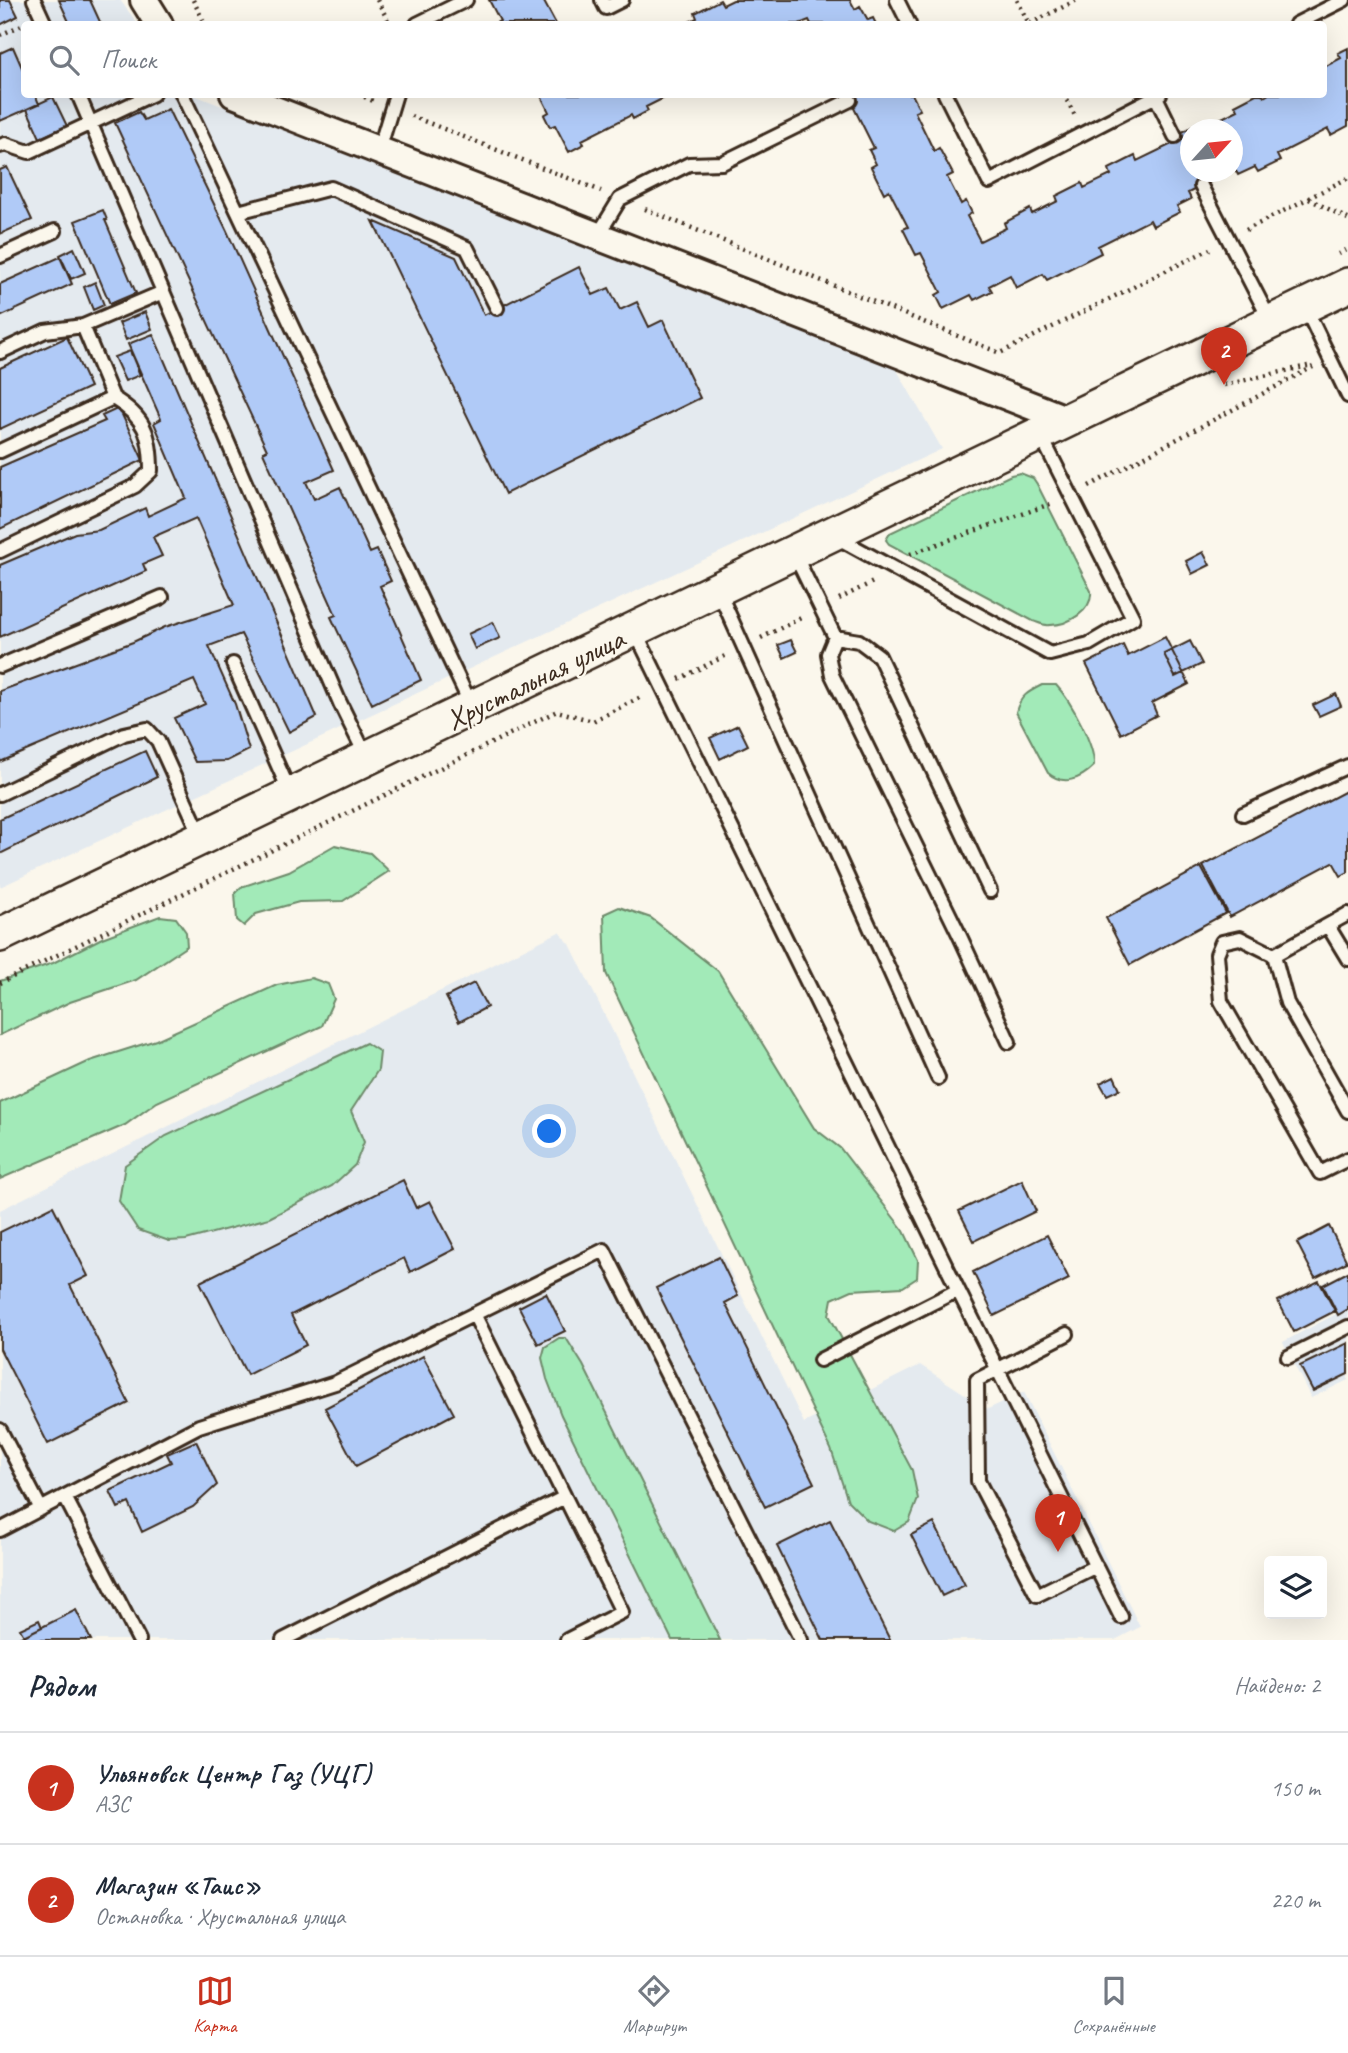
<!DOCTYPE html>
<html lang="ru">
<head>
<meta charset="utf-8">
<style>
  body { margin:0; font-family:Caveat,sans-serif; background:#f6f6f7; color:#1f2937 }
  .controls { position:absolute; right:21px; bottom:21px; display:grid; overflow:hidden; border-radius:7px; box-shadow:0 7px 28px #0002 }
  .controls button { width:63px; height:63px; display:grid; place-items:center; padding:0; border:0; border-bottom:2px solid #e0e1e3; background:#fff; color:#1f2937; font:35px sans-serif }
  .compass { position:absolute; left:1180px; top:119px; width:63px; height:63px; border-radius:50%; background:#fff; box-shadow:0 7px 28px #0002; rotate:63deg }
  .you { position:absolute; left:550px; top:1132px; width:24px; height:24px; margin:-18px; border:5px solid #fff; border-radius:50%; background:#1a73e8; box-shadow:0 0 0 10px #1a73e833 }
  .badge { display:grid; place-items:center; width:46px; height:46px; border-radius:50%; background:#c8321e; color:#fff; font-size:23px; font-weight:700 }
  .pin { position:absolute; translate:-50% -58px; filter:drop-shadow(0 2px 4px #0008) }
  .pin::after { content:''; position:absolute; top:37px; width:24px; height:21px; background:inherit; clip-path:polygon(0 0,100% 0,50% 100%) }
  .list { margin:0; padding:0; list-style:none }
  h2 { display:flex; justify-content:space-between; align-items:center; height:91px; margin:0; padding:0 28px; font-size:30px }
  h2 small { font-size:23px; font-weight:400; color:#747a83 }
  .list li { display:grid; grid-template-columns:46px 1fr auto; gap:21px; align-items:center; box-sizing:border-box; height:112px; padding:0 28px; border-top:2px solid #e0e1e3 }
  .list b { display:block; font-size:26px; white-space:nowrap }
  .list p { margin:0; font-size:23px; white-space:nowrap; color:#747a83 }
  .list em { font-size:23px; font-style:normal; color:#747a83 }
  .icon { flex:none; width:38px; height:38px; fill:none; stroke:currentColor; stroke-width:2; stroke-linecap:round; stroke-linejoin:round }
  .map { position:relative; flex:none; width:1348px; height:1640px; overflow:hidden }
  .search { position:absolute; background:#fff; box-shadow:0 7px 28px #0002; left:21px; right:21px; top:21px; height:77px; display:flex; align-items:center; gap:18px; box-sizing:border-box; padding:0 24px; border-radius:7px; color:#747a83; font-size:26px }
  .sheet { height:315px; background:#fff }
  nav { display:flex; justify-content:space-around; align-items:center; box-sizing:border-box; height:98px; border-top:2px solid #e0e1e3; background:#fff; font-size:19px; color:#747a83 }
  nav a { display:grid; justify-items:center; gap:4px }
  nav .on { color:#c8321e }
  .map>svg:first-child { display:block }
</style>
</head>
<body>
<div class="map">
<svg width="1348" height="1640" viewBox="0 0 1348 1640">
  <rect width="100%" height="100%" fill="#fbf7ec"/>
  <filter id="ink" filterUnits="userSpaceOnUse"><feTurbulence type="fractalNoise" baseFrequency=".0143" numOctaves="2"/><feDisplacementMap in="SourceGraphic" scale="14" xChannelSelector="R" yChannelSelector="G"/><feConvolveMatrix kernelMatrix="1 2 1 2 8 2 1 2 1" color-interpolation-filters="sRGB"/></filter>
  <g filter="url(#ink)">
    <path fill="#e4eaef" d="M0,0H120L138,24H24V94L194,95L897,370L942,449L0,887Z
      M559,932L570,944L804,1423L920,1365L988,1409L1024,1392L1140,1627L1115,1640H0V1210Z
      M1348,1271V1380L1311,1398L1283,1342L1336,1314L1321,1284Z"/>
    <path fill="#a2eab8" stroke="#6e8a6b" stroke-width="2" d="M1020,473L1033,478L1037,484L1091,591C1093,610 1069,625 1050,625C1044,626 1039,623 1033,621L889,544L886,540L890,533L1011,475Z
      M1042,685H1056C1071,701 1095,745 1094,766C1080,780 1063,786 1048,773L1016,712C1020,696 1028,692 1042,685Z
      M335,845L370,853L389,871L343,901L299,902L256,914L244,926L237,920L235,893L241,887L289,871Z
      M619,907L651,918L718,971L814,1128L840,1148L904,1231L918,1260L917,1278L903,1287L852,1290L832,1299L829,1315L912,1470L918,1499L909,1522L894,1531L868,1521L848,1501L831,1449L606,973L604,914Z
      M160,916L176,918L186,932L187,946L136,980L70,1002L0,1035V981L53,963L102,938Z
      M311,978L328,984L334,999L322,1026L157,1102L125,1125L0,1179V1103L90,1061L156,1040L277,985Z
      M366,1043L380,1052L378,1070L351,1111L364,1142L355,1165L332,1186L269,1218L186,1240L169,1241L138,1230L119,1201L125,1165L166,1136Z
      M559,1338H566L583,1365L720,1640H672L561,1415L547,1379L542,1358L545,1347Z"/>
    <path fill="#b0caf7" stroke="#3b2a1e" stroke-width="2" d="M0,0H10L18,16L0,25Z
      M59,0H90L101,24H70Z
      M489,0H543L556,24H494L500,21Z
      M720,0L723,5L733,0H850L855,9L860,6L868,20L873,18L876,24H811L809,20L799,24H685L697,18L695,13Z
      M13,47L24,72V94H35L39,104L0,121V53Z
      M1348,48V126L1331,135L1328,129L1277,155L1280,161L1258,172L1255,167L1238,175L1235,169L1232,170V130H1190V172H1229L1188,193L1191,199L1177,206L1180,212L1153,226L1150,220L1098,246L1101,253L1047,280L1043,274L1016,288L1010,275L989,286L992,291L974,300L971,295L943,309L936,295L941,292L921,253L916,255L903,229L908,227L889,190L884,193L871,167L876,164L869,150L874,148L849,98L844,100L841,94H912L920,110L915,112L934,151L939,148L953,174L947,177L961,204L966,201L972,213L967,216L980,241L1006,228L1004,223L1030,209L1032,214L1058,201L1056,196L1082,183L1084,188L1111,175L1109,169L1135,156L1137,161L1176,142L1173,137L1199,123L1202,128L1238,110L1235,105L1256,94H1262L1264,97L1269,94H1324V67L1341,58L1338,53Z
      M540,94H672L646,107L648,111L633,119L631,115L582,140L584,144L569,152L555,125L550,127L544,115L549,112Z
      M53,97L67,126L40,138L27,109Z
      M168,109L227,231L334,470L306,482L314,499L340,487L370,553L377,550L391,581L380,586L421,680L372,704L331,617L336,615L263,452L267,450L115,123L139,112L144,120Z
      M7,167L32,220L0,234V170Z
      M103,210L107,220H105L136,293L110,304L75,221Z
      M373,221L456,257L484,315L579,267L593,295L609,288L620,310L637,302L649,327L663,320L700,398L505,494Z
      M74,248L85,273L71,279L60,255Z
      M60,257L72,284L0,317V284Z
      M95,282L104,305L93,310L84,287Z
      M145,312L152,329L126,340L119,323Z
      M153,334L317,717L289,732L241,634L209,646L235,704L249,750L227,761L195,762L174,718L205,704L194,680L0,762V691L133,642L165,627L234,605L196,518L153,537L162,556L143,564L146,571L0,637V565L75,533L99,530L145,508L148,516L186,498L154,423L161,419L128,344Z
      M67,337L90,387L0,429V368Z
      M130,351L140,375L125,381L114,357Z
      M119,408L143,460L0,529V467L105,421L102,416Z
      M1203,552L1210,565L1192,574L1186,561Z
      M493,622L500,638L475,649L468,634Z
      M1165,637L1189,684L1152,703L1157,715L1121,734L1086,664L1123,645L1128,656Z
      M791,640L797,652L784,658L778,645Z
      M1190,641L1202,664L1175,677L1164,654Z
      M1336,694L1341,706L1319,716L1313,705Z
      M738,725L748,745L720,759L710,738Z
      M145,751L157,777L0,854V819Z
      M1348,790V872L1341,876L1333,862L1230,917L1203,866Z
      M1201,867L1226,913L1130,965L1106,918Z
      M474,983L487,1007L459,1022L446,997Z
      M1114,1076L1120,1089L1107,1095L1100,1083Z
      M403,1180L416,1208L430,1201L455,1249L410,1272L404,1258L291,1315L306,1345L247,1375L200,1282Z
      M1022,1180L1036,1211L974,1241L959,1211Z
      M53,1206L88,1276L70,1285L129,1403L48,1444L0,1349V1232Z
      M1329,1226L1347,1262L1315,1278L1297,1243Z
      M1047,1235L1069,1279L994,1316L973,1272Z
      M719,1257L738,1296L725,1303L814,1483L765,1507L656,1288Z
      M1348,1272V1309L1338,1315L1323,1285Z
      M1319,1281L1335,1311L1294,1332L1278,1301Z
      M546,1293L565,1331L538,1344L519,1307Z
      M1348,1343V1374L1313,1391L1300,1366Z
      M423,1356L454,1414L356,1466L325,1408Z
      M196,1441L217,1485L193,1507L142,1532L129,1503L118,1508L110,1491L171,1462L167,1454Z
      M830,1520L890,1640H823L777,1546Z
      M934,1523L965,1585L942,1596L911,1535Z
      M76,1610L91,1640H15L42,1627Z
      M39,1620L42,1627L24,1636L20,1629Z"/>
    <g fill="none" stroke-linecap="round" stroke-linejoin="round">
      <defs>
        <path id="service" d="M34,0L45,24
          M602,0L606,8L622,0
          M897,0L909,24
          M417,24L466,0
          M1296,24L1344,0
          M78,94L340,703L367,758
          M182,94L471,705
          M945,94L989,182L1160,94
          M1156,97L1175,136
          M0,146L5,144L29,152L153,94
          M379,150L396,94
          M1201,186L1271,322
          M238,212L331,188L467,248L497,308
          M598,235L620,199L689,164L722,163L850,100
          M0,256L55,231
          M1305,307L1348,396
          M0,352L45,331L83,326L163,292
          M0,451L113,398L83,326
          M836,537L1050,654L1089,644L1133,618L1040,434
          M0,551L135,486L151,471C151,435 145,417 113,398
          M794,553L835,637L859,641L879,656L990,891
          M718,590L938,1078
          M635,631L958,1290L1121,1617
          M835,637L828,654L832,675L958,932L1009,1042
          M233,664L291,795
          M0,666L162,597
          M0,794L124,734L147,729L158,741L202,838
          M1243,814L1348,766
          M1348,914L1274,955L1287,1003L1348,1111
          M1328,926L1348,959
          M1274,955L1240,938L1222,942L1217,954L1221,1001L1320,1173L1348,1159
          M474,1314L622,1612L567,1640
          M1067,1334L977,1380L978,1481L1037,1595L1096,1566
          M1288,1357L1348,1327
          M820,1360L958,1290
          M0,1430L41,1509
          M65,1497L139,1640
          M0,1530L199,1426L335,1383L604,1250L801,1640
          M283,1640L565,1497"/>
        <path id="minor" d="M144,0L159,24
          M234,94L1068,420"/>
        <path id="tertiary" d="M0,935L1348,285"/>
      </defs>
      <use href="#service" stroke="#3b2a1e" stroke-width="18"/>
      <use href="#minor" stroke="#3b2a1e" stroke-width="32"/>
      <use href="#tertiary" stroke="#3b2a1e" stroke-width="38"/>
      <path stroke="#3b2a1e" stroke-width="4.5" stroke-dasharray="2 5" stroke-linecap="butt" d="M193,0L205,24
        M377,0L390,24
        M1017,0L1029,24L1077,0
        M0,35L24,24
        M358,94L373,101
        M1064,94L1075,116
        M411,116L601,191
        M1309,199L1348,219
        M645,209L1000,353L1210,249
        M1246,230L1348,178
        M1338,254L1348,249
        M1224,385L1312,365
        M1089,486L1313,367
        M910,554L1053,503
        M839,599L875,581
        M761,638L803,617
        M679,679L725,656
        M0,983L557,711L593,721L643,696"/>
      <use href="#service" stroke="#fbf7ec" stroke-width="12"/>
      <use href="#minor" stroke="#fbf7ec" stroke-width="26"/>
      <use href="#tertiary" stroke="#fbf7ec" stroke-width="33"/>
    </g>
  </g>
  <g text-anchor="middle" stroke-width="5" stroke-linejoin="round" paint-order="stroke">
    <g font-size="30" fill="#3b2a1e" stroke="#fbf7ec">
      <text transform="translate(535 679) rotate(-26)" y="10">Хрустальная улица</text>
    </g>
  </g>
</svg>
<div class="controls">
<button><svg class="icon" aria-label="layers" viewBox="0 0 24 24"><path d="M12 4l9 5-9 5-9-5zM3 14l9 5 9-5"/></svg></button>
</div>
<svg class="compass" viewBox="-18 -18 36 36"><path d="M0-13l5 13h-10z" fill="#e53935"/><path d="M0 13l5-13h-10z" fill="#747a83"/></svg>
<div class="you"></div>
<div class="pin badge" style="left:1058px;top:1552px">1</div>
<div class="pin badge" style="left:1224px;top:385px">2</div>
<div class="search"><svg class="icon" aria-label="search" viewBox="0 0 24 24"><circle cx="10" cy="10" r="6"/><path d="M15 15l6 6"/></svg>Поиск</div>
</div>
<section class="sheet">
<h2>Рядом<small>Найдено: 2</small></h2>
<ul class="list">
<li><span class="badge">1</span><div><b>Ульяновск Центр Газ (УЦГ)</b><p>АЗС</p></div><em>150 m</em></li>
<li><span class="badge">2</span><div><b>Магазин «Таис»</b><p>Остановка · Хрустальная улица</p></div><em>220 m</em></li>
</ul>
</section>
<nav>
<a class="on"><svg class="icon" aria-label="map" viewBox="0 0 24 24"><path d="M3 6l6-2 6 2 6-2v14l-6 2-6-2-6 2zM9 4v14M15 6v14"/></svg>Карта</a>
<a><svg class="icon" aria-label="directions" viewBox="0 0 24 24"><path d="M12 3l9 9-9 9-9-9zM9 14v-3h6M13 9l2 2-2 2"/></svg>Маршрут</a>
<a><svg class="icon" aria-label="saved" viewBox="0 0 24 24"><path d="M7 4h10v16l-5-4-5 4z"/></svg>Сохранённые</a>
</nav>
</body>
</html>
